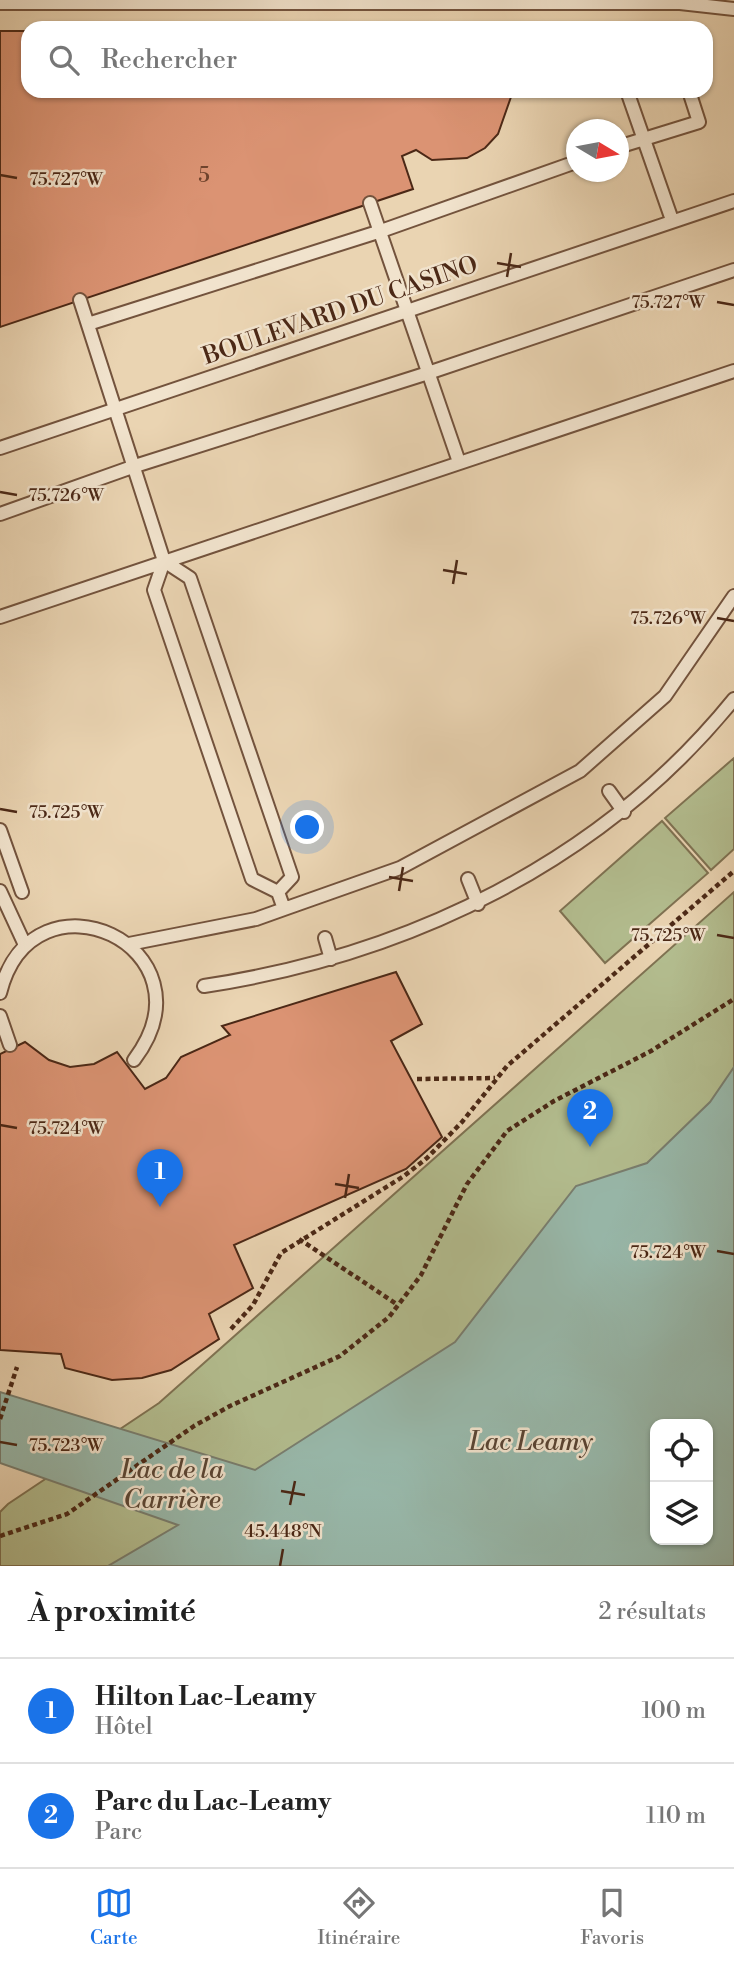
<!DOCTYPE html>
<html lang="fr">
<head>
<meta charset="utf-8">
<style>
  body { margin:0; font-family:"Libre Bodoni",serif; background:#f2f2f2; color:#222 }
  .controls { position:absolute; right:21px; bottom:21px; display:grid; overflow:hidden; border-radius:14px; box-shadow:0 2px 5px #0004 }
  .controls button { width:63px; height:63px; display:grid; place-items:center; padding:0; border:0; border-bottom:2px solid #e0e0e0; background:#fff; color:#222; font:35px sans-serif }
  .compass { position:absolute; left:566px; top:119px; width:63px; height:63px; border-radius:50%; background:#fff; box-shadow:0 2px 5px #0004; rotate:100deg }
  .you { position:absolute; left:308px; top:828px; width:24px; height:24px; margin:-18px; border:5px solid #fff; border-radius:50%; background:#1a73e8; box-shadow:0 0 0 10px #1a73e833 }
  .badge { display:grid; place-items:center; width:46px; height:46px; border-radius:50%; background:#1a73e8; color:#fff; font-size:23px; font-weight:700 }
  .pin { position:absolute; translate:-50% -58px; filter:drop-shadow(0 2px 4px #0008) }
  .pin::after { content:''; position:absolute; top:37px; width:24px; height:21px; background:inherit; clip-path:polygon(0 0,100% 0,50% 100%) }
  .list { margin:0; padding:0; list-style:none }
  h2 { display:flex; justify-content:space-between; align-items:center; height:91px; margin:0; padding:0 28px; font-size:30px }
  h2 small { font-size:23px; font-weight:400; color:#767676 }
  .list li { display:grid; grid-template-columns:46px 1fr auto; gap:21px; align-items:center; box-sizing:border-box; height:105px; padding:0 28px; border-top:2px solid #e0e0e0 }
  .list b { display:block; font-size:26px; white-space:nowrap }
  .list p { margin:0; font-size:23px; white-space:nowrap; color:#767676 }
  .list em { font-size:23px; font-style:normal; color:#767676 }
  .icon { flex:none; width:38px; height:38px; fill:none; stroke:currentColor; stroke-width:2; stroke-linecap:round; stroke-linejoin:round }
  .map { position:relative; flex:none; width:734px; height:1566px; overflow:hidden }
  .search { position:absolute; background:#fff; box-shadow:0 2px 5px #0004; left:21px; right:21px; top:21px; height:77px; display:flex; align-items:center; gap:18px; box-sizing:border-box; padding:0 24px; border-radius:21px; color:#767676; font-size:26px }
  .sheet { height:301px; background:#fff }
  nav { display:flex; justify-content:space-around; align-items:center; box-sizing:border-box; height:98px; border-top:2px solid #e0e0e0; background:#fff; font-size:19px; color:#767676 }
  nav a { display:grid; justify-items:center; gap:4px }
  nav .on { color:#1a73e8 }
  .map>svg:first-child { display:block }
</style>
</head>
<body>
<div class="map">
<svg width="734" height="1566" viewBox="0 0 734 1566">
  <rect width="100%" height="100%" fill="#ead4b2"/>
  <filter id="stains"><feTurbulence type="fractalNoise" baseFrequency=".00286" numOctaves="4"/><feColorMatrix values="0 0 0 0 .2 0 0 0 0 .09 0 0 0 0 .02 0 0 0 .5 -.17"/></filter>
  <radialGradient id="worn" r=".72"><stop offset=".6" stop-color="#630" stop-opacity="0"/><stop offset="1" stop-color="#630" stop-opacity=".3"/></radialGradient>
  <path fill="#b3bd8f" stroke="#7f7252" stroke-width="2" fill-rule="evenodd" d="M734,758V849L711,870L665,818Z
    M662,821L708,873L605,963L560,911Z
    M734,892V1566H0V1512L8,1504L159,1403ZM655,1424H708V1540H655Z"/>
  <path fill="#98b8aa" stroke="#797e6f" stroke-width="2" fill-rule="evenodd" d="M734,1067V1566H108L178,1525L0,1463V1392L255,1470L455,1342L576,1186L647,1163L710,1102ZM655,1424H708V1540H655Z"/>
  <path fill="#db9373" stroke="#4b2816" stroke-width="2" d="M0,31H28V91H510L511,97L498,134L485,148L467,158L432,160L416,150L402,156L413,189L0,327Z
    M396,972L422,1024L391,1041L442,1137L406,1169L234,1245L253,1288L209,1314L219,1339L171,1370L142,1378L112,1380L65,1368L61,1354L0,1350V1054L25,1042L49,1060L70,1067L94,1064L117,1052L145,1089L166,1078L181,1057L230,1035L222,1026Z"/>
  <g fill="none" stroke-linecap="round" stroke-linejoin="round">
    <defs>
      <path id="service" d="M0,3H680L734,9
        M627,91L672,220
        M618,147L699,122L689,91
        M370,203L459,462
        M80,300L164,561L154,590L252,879L278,892L284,909L256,919L129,944
        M88,324L381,231L576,162
        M0,448L734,201
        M0,514L135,466L428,373L734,270
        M164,561L190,578L292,877L278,892
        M0,617L734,371
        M609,791L624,812
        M0,830L22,892
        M468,879L478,904
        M0,891L25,945
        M284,909L400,868L580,771L665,696L734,596
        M325,938L331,959
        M204,986C409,955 602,862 734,699
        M0,993C33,861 219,947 134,1060
        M0,1016L10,1045"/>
    </defs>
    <use href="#service" stroke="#73533d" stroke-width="16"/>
    <path stroke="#4b2816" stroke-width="4.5" stroke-dasharray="5 3.5" stroke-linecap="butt" d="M417,1079L495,1078
      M299,1239L398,1305
      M231,1329L253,1305L281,1253L404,1176L427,1158L462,1122L507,1066L734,871
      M0,1419L17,1367
      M0,1536L67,1514L194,1426L230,1406L340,1356L389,1317L421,1275L467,1184L507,1131L554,1101L651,1051L734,999"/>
    <use href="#service" stroke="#f1e3cd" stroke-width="12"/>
  </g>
  <path fill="none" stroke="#4b2816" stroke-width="2.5" d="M0,175L17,178M497,263L521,267M507,277L511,253M717,302L734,305M0,492L17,495M443,570L467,574M453,584L457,560M717,618L734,621M0,809L17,812M389,877L413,881M399,891L403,867M717,935L734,938M0,1125L17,1128M335,1184L359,1188M345,1198L349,1174M717,1251L734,1254M0,1442L17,1445M281,1491L305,1495M290,1505L295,1481M280,1566L283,1549"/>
  <g text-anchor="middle" stroke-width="5" stroke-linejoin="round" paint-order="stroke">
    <g font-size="21" fill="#6f432d">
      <text x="204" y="182">5</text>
    </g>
    <g font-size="24" fill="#4b2816" stroke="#f1e3cd">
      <text transform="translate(340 310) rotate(-19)" y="8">BOULEVARD DU CASINO</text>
    </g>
    <g font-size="26" font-style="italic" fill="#5a4534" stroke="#f1e3cd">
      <text x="531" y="1450">Lac Leamy</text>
      <text x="172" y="1478">Lac de la<tspan x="172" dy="30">Carrière</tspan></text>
    </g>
  </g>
  <g font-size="18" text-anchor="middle" fill="#4b2816" stroke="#f1e3cd" stroke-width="5" stroke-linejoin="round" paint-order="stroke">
    <text x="66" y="185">75.727°W</text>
    <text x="668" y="308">75.727°W</text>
    <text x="66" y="501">75.726°W</text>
    <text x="668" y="624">75.726°W</text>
    <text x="66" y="818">75.725°W</text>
    <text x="668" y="941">75.725°W</text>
    <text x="66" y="1134">75.724°W</text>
    <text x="668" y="1258">75.724°W</text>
    <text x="66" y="1451">75.723°W</text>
    <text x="283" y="1537">45.448°N</text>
  </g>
  <rect width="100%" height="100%" filter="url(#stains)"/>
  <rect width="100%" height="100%" fill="url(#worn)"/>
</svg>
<div class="controls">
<button><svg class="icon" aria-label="locate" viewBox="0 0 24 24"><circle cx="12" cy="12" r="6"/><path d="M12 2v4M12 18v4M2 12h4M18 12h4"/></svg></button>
<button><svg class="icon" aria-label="layers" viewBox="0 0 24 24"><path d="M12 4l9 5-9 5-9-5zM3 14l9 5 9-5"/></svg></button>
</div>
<svg class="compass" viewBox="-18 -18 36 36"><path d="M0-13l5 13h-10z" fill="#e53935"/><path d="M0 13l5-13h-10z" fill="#767676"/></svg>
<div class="you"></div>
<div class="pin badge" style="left:160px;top:1207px">1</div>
<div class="pin badge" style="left:590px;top:1147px">2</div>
<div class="search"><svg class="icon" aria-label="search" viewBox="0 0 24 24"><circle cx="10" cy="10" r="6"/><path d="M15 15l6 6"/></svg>Rechercher</div>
</div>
<section class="sheet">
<h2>À proximité<small>2 résultats</small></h2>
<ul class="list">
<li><span class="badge">1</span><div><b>Hilton Lac-Leamy</b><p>Hôtel</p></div><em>100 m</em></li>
<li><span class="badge">2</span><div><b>Parc du Lac-Leamy</b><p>Parc</p></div><em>110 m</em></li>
</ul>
</section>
<nav>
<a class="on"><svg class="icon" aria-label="map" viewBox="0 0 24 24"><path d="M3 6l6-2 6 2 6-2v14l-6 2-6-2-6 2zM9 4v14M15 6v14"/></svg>Carte</a>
<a><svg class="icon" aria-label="directions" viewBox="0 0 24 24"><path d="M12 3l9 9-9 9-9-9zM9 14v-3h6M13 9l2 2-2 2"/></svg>Itinéraire</a>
<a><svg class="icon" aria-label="saved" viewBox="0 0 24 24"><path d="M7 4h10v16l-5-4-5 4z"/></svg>Favoris</a>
</nav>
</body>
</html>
